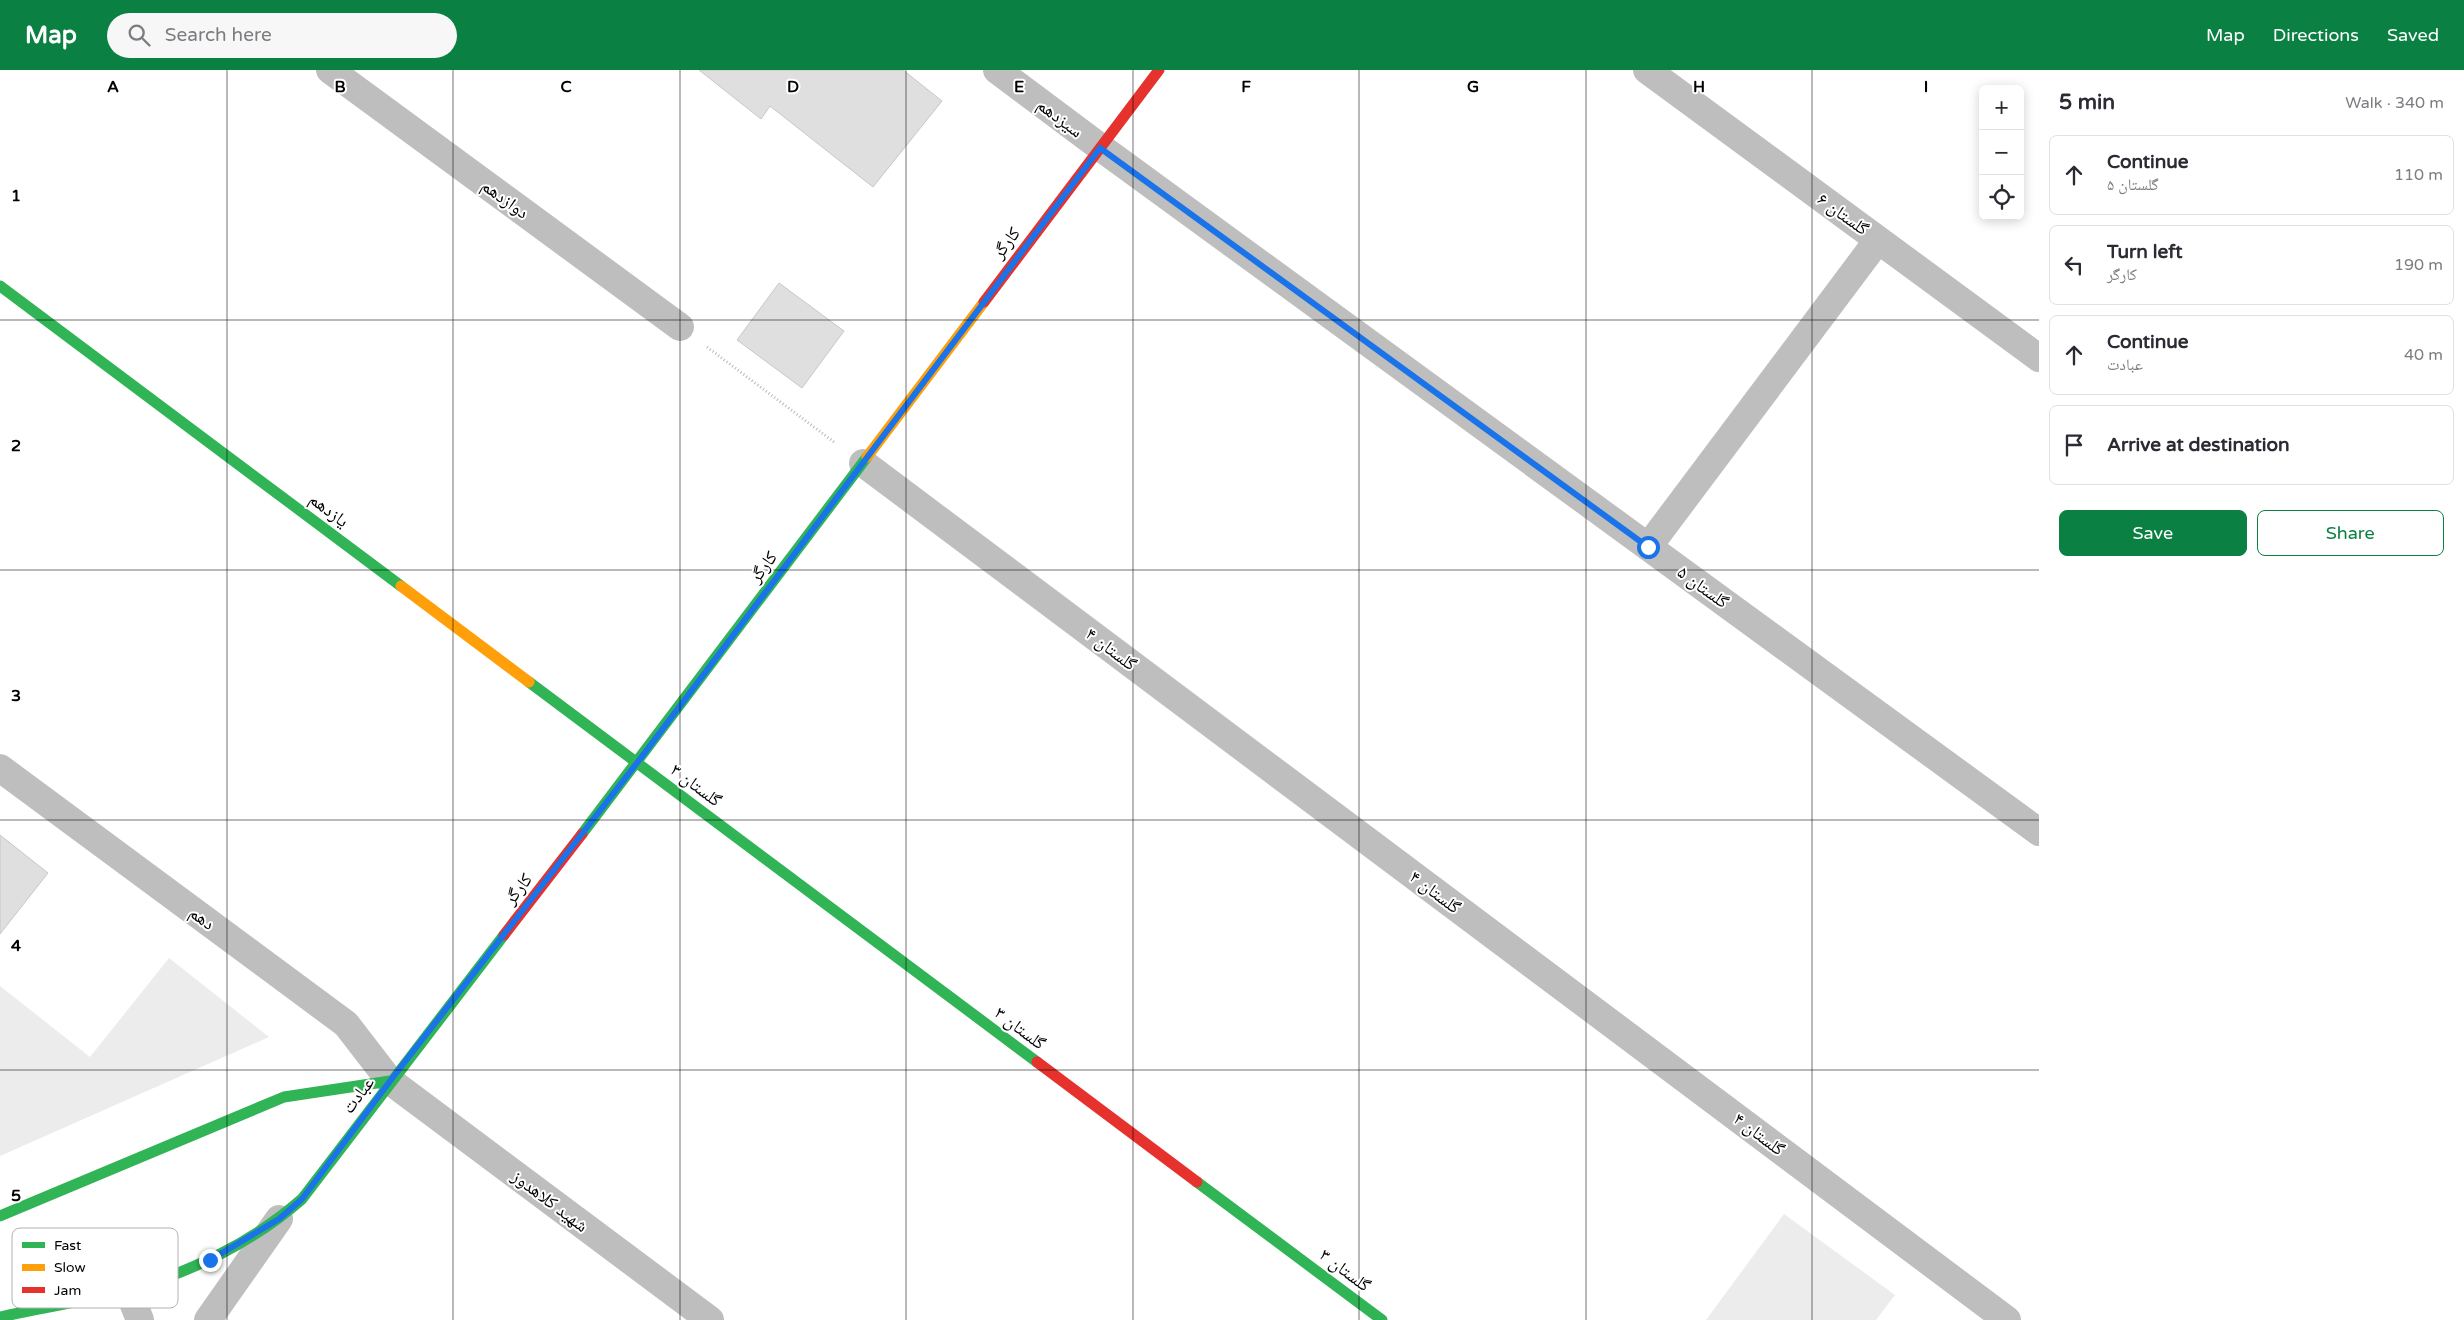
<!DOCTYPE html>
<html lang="en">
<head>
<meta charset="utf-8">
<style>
  body { margin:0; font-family:"Varela Round","Noto Naskh Arabic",sans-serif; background:#f7f7f7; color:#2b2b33 }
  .controls { position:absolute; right:15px; top:15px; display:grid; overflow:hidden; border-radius:8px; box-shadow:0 2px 12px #0003 }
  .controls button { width:45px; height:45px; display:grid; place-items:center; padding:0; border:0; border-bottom:1px solid #e1e1e2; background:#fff; color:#2b2b33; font:25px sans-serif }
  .stop { position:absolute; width:15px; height:15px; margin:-11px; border:4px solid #1a73e8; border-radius:50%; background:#fff }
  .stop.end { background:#1a73e8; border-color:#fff; box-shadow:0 1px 5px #0008 }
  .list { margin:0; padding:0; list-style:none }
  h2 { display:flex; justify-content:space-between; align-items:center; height:65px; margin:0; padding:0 20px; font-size:21px }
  h2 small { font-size:16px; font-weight:400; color:#7c7c81 }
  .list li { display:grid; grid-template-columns:32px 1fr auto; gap:15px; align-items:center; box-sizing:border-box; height:80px; margin:0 10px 10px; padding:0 10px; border:1px solid #e1e1e2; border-radius:8px }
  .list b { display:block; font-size:19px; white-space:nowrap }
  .list p { margin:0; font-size:16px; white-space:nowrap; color:#7c7c81 }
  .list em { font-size:16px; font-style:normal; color:#7c7c81 }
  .actions { display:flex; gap:10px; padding:15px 20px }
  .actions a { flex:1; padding:11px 0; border:1px solid #0b8043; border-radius:8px; text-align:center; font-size:18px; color:#0b8043 }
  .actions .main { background:#0b8043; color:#fff }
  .icon { flex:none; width:28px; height:28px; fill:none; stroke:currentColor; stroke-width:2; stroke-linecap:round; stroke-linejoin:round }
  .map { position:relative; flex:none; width:2039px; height:1250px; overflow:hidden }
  header { display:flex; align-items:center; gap:30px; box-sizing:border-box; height:70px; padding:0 25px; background:#0b8043; color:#fff }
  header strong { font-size:24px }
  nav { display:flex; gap:28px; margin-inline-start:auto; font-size:18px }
  .search { width:350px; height:45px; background:#f7f7f7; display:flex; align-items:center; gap:12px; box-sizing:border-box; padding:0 18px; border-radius:28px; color:#7c7c81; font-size:19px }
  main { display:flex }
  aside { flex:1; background:#fff }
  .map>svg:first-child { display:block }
</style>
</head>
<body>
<header>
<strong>Map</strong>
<div class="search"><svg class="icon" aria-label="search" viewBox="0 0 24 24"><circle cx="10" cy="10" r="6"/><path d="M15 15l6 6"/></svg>Search here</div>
<nav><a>Map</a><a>Directions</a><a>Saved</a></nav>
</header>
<main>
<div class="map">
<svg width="2039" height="1250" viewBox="0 0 2039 1250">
  <rect width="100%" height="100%" fill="#fff"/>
  <path fill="#ececec" d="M169,888L269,967L0,1086V916L90,987Z
    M1784,1144L1895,1225L1876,1250H1706Z"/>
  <path fill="#dfdfdf" stroke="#c7c7c7" d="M699,0H903L942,31L873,117L770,36L761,49Z
    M779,213L844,261L802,318L737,270Z
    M0,765L48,803L0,864Z"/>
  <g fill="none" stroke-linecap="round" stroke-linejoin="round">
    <path stroke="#b9b9b9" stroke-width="3" stroke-dasharray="1 2.5" stroke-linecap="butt" d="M707,277L834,372"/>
    <path stroke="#bebebe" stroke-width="28" d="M330,0L680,257
      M997,0L1100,77L2039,762
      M1647,0L2039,288
      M863,393L2007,1250
      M1648,477L1878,170
      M0,698L346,954L390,1011L710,1250
      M128,1220L140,1250
      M208,1250L279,1149"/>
    <path stroke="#30b455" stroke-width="11" d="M0,216L401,516
      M529,612L1037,992
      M582,764L867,387
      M1197,1112L1382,1250
      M0,1146L284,1027L390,1011
      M0,1247C42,1238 86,1231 127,1220C190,1203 253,1172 302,1129L504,865"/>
    <path stroke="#ff9f0a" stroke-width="11" d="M867,387L984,232
      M401,516L529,612"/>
    <path stroke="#e5322d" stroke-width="11" d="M984,232L1159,0
      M504,865L582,764
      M1037,992L1197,1112"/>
  </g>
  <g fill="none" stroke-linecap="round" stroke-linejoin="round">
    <path stroke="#1a73e8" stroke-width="6" d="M210,1190L279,1149L302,1129L390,1011L637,693L1100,78L1648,477"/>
  </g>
  <path fill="none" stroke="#000" stroke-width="1" stroke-opacity="0.55" d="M227,0V1250M453,0V1250M680,0V1250M906,0V1250M1133,0V1250M1359,0V1250M1586,0V1250M1812,0V1250M0,250H2039M0,500H2039M0,750H2039M0,1000H2039"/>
  <g text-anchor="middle" stroke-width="4" stroke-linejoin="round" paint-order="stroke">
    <g font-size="18" fill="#000" stroke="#fff">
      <text transform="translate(1060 48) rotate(37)" y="6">سیزدهم</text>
      <text transform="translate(505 129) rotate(36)" y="6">دوازدهم</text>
      <text transform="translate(1843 144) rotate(36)" y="6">گلستان ۶</text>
      <text transform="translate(1006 173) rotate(-53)" y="6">کارگر</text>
      <text transform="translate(329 440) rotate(37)" y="6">یازدهم</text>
      <text transform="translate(763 497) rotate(-53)" y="6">کارگر</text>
      <text transform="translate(1703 517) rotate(36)" y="6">گلستان ۵</text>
      <text transform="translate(1111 579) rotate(37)" y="6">گلستان ۴</text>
      <text transform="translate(696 715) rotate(37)" y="6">گلستان ۳</text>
      <text transform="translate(518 819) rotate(-52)" y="6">کارگر</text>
      <text transform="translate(1435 822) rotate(37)" y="6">گلستان ۴</text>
      <text transform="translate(202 848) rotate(36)" y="6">دهم</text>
      <text transform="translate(1020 958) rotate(37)" y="6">گلستان ۳</text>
      <text transform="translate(358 1025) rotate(-53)" y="6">عبادت</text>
      <text transform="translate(1759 1064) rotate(37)" y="6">گلستان ۴</text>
      <text transform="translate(550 1131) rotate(37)" y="6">شهید کلاهدوز</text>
      <text transform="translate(1345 1200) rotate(37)" y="6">گلستان ۳</text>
    </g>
  </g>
  <rect x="12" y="1158" width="166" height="80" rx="8" fill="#fff" stroke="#b2b2b2" stroke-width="1"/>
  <rect x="22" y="1172" width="23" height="6" fill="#30b455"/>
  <rect x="22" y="1194" width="23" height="7" fill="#ff9f0a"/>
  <rect x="22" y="1217" width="23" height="6" fill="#e5322d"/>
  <g font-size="14" fill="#000">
    <text x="54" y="1180">Fast</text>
    <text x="54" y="1202">Slow</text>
    <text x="54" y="1225">Jam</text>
  </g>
  <g font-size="16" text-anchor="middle" font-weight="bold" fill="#000" stroke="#fff" stroke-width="4" stroke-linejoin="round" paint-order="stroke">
    <text x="113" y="22">A</text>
    <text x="340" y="22">B</text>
    <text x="566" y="22">C</text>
    <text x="793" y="22">D</text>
    <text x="1019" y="22">E</text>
    <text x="1246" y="22">F</text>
    <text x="1473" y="22">G</text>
    <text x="1699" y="22">H</text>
    <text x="1926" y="22">I</text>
    <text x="16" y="131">1</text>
    <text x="16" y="381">2</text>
    <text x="16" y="631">3</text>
    <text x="16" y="881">4</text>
    <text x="16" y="1131">5</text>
  </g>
</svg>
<div class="controls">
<button>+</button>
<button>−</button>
<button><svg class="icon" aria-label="locate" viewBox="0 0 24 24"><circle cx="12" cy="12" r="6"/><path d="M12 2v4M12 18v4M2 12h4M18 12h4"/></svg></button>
</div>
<div class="stop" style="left:1648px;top:477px"></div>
<div class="stop end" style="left:210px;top:1190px"></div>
</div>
<aside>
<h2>5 min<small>Walk · 340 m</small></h2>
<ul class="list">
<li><svg class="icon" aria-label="ahead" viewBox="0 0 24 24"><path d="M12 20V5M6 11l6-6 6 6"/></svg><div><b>Continue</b><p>گلستان ۵</p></div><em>110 m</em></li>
<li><svg class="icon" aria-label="left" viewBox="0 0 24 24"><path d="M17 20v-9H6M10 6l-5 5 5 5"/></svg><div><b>Turn left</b><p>کارگر</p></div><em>190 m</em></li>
<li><svg class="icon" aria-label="ahead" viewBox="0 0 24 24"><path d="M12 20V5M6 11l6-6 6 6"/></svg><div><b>Continue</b><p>عبادت</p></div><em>40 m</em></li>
<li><svg class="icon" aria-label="arrive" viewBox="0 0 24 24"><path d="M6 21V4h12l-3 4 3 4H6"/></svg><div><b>Arrive at destination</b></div></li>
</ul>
<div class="actions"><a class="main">Save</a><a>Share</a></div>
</aside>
</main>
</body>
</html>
